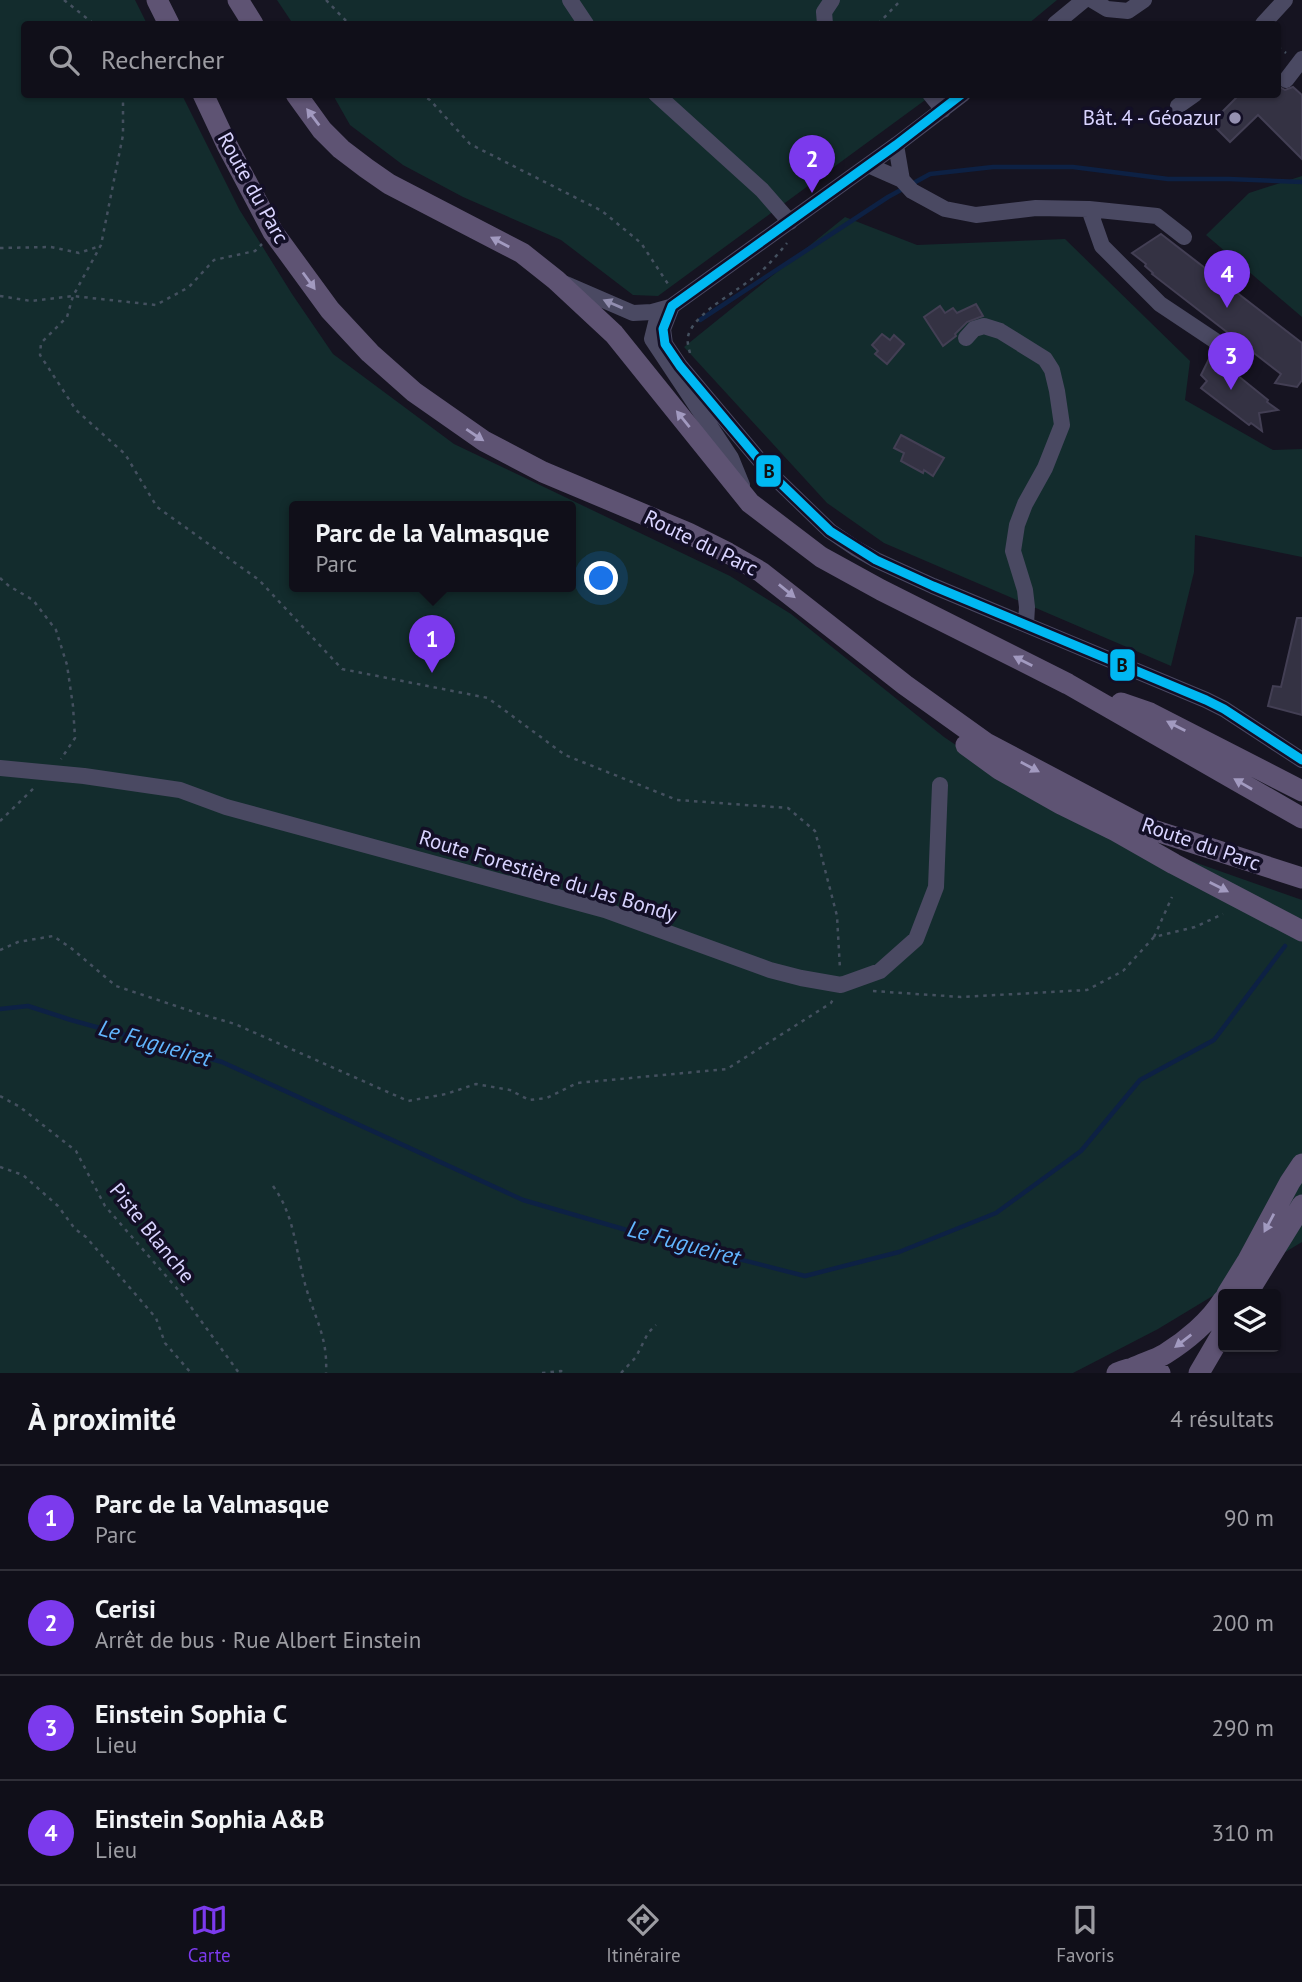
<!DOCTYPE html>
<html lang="fr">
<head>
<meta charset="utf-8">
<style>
  body { margin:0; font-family:"PT Sans",sans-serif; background:#191822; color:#f1f3f6 }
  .controls { position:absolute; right:21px; bottom:21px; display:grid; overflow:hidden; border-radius:7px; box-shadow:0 2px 5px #0004 }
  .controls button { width:63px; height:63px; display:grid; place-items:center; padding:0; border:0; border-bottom:2px solid #302f38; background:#100f19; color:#f1f3f6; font:35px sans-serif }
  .you { position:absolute; left:602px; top:579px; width:24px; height:24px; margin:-18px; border:5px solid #fff; border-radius:50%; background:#1a73e8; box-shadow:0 0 0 10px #1a73e833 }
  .badge { display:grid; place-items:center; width:46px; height:46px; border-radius:50%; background:#7c3aed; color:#fff; font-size:23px; font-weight:700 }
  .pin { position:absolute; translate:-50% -58px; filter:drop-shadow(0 2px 4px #0008) }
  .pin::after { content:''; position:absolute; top:37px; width:24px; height:21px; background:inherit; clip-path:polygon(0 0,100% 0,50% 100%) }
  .popup { position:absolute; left:289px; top:501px; width:287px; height:91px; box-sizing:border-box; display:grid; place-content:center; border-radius:7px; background:#100f19; filter:drop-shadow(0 2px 5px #0005); font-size:23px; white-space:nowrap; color:#9c9ca2 }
  .popup b { font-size:26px; color:#f1f3f6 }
  .popup::after { content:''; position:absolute; left:50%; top:100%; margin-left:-14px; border:14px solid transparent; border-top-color:#100f19 }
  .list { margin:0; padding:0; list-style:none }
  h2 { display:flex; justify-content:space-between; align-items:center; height:91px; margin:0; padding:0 28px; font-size:30px }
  h2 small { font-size:23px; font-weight:400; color:#9c9ca2 }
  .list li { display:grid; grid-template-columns:46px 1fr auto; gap:21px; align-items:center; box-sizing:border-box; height:105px; padding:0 28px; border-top:2px solid #302f38 }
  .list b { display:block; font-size:26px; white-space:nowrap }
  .list p { margin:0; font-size:23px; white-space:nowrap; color:#9c9ca2 }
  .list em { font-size:23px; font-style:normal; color:#9c9ca2 }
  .icon { flex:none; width:38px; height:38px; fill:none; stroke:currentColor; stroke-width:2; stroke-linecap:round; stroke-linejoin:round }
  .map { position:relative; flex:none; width:1302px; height:1373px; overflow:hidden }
  .search { position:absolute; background:#100f19; box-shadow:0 2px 5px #0004; left:21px; right:21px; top:21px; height:77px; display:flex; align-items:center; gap:18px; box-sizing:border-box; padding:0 24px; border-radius:7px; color:#9c9ca2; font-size:26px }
  .sheet { height:511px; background:#100f19 }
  nav { display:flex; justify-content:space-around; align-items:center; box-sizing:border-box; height:98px; border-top:2px solid #302f38; background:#100f19; font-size:19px; color:#9c9ca2 }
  nav a { display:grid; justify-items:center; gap:4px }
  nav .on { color:#7c3aed }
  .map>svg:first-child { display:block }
</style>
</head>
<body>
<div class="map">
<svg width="1302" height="1373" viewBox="0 0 1302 1373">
  <rect width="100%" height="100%" fill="#161421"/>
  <path fill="#132c2d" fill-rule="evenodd" d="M0,0H135L147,24H24V94L182,95L239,209L292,294L333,354L454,444L730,576L791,614L944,737L1058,814L1302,900V1242L1158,1329L1073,1373H0ZM294,507H570V587H294Z
    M277,0H1057L1028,24H293Z
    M333,95H932L658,296L633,295L561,240L463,197L403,165L350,125Z
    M1302,176V317L1206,235L1249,193Z
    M845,217L917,245L1065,239L1190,361L1185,400L1273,450L1302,449V557L1195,535L1194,572L1171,666L884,543L827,503L684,347Z"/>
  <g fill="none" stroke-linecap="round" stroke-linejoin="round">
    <path stroke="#0d2144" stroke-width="4.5" d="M700,320L888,197L930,174L993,167H1073L1168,179H1229L1302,182
      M0,1009L28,1006L71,1020L222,1062L523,1200L637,1233L805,1276L899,1252L996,1213L1081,1151L1140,1080L1214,1040L1285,946"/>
  </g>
  <path fill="#343243" stroke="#433f54" stroke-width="2" d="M1278,86L1285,90L1293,87L1302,95V159L1258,115L1230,142L1211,123L1240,94H1278Z
    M1161,234L1302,343V380L1297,387L1275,383L1281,374L1152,274L1153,273L1145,266L1146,264L1132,253Z
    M976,304L983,316L967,322L955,334L956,336L943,346L924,317L940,306L945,313L953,308L957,313Z
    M882,334L890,340L894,335L904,344L887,364L875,354L878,351L872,345Z
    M1210,357L1219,364L1221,362L1268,400L1267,402L1278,410L1259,413L1262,431L1251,423L1249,425L1201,388L1207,381L1201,375Z
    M901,435L944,458L933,476L924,470L923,473L901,461L904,453L894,448Z
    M1297,618H1302V715L1268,706L1273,686L1281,687Z"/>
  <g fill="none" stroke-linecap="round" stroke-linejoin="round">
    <path stroke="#44505f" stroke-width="2.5" stroke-dasharray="3.5 5" stroke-linecap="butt" d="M64,0L94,24
      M326,0L349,24
      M878,24L901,0
      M1278,47L1286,53
      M123,94V135L101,245L73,296L67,317L41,343L40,355L76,410L125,454L157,507L259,580L342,669L488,698L565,755L677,800L788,808L815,831L837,916L840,969
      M420,94L430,100L470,144L602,211L641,243L670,287
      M0,248L51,247L79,253L100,246
      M0,296L31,301L73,296L156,305L189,287L214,260L255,251L262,244
      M690,353C688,346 686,338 690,331C700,310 739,290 757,275C768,266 778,254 787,243
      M0,578L9,586L33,600L56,630L67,665L73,706L75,738L61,759
      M0,821L35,787
      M1154,937L1172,897
      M0,950L18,942L53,936L71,948L116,986L197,1013L235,1024L408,1101L446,1094L476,1084L510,1090L529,1100L547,1098L577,1083L727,1069L831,1003L833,999
      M873,991L961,997L1087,990L1123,971L1154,937L1195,927L1223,914
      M0,1096L20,1107L76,1151L105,1206L180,1292L239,1373
      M0,1167L23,1175L58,1206L75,1229L86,1237L156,1318L165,1343L191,1373
      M273,1186C295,1216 295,1249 305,1284C314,1317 328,1336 326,1373
      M542,1373L561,1371L563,1373
      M621,1373L636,1357L648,1333L656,1325"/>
    <path stroke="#4a4962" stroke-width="16" d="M570,0L586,24
      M1092,0L1107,9L1128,11L1144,0
      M825,24L824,12L832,0
      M1055,24L1084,0
      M1263,24L1285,0
      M1286,80L1302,59
      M656,94L762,190L790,222
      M930,94L943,110
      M1178,106L1195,94
      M896,145L902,180
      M868,165L902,180L912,191L945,209L976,215L1036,208L1089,209L1157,216L1184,237
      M1089,209L1102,246L1160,304L1217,342
      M566,284L633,313L652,312L670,307
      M672,306L663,329L665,344L680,366L771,474L830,531L855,548L876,560L933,586L1206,700L1224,709L1302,760
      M966,338L974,329L984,326L1000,331L1045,359L1052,370L1057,391L1062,425L1045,468L1025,504L1017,525L1013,551L1025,590L1027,607L1026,624
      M742,485L731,458L652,339L656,323L672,306L896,145L963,94
      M0,768L84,776L180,790L226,807L605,910L770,970L801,978L841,985L880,971L916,939L936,887L940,785"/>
    <path stroke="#5e5373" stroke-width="21" d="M157,0L169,24
      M238,0L253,24
      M203,94L227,145L273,232L330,310L370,353L414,392L484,441L543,472L688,533L728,553L761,572L905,685L986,743L1147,828L1302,878
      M296,94L322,130L341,149L366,168L389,184L522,253L556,280L614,334L750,503L821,557L881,590L1068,684L1302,818
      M1121,703L1150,713L1302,791
      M966,745L999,769L1061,804L1116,831L1174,864L1302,931
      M1227,1294L1248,1260L1290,1182L1302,1164
      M1247,1294L1302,1205
      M1133,1368C1143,1363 1155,1360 1165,1354C1186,1341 1210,1321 1223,1300
      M1117,1373C1132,1366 1145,1366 1160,1373
      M1199,1373L1223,1332"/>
    <defs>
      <path id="bus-1" d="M672,306L663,329L665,344L680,366L771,474L830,531L876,560L933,586L1206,700L1224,709L1302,760
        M672,306L896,145L962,94"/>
    </defs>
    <use href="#bus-1" stroke="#130f26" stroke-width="14"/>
    <use href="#bus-1" stroke="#00b8f2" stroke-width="9"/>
  </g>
  <defs><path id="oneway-solid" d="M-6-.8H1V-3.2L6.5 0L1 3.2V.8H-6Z" transform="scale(1.75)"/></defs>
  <g fill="#a29ac0">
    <use href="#oneway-solid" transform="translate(313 117) rotate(-127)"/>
    <use href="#oneway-solid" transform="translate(500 242) rotate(-152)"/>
    <use href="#oneway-solid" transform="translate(309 281) rotate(54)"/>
    <use href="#oneway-solid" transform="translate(683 419) rotate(-129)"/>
    <use href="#oneway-solid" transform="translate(475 435) rotate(34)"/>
    <use href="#oneway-solid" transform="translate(787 591) rotate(39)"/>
    <use href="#oneway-solid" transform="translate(1023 661) rotate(-153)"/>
    <use href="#oneway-solid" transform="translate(1176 726) rotate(-153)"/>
    <use href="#oneway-solid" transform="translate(1030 767) rotate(28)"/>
    <use href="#oneway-solid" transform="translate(1243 784) rotate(-150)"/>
    <use href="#oneway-solid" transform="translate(1219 887) rotate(27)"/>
    <use href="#oneway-solid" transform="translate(1269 1223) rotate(118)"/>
    <use href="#oneway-solid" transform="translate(1183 1341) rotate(142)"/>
  </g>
  <use fill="#928eb0" href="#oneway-solid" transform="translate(613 304) rotate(-157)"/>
  <circle fill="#9591b1" stroke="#130f26" stroke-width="2.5" cx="1235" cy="118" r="7"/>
  <g text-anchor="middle" stroke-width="7" stroke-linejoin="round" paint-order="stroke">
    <g font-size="21" fill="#d9d4ff" stroke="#130f26" text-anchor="end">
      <text x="1221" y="125">Bât. 4 - Géoazur</text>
    </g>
    <g font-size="21" fill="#d9d4ff" stroke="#130f26">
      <text transform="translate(253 188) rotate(61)" y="7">Route du Parc</text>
      <text transform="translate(701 543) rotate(26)" y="7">Route du Parc</text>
      <text transform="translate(1201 844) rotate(19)" y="7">Route du Parc</text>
      <text transform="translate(548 876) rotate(17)" y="7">Route Forestière du Jas Bondy</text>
      <text transform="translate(152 1233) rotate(51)" y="7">Piste Blanche</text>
    </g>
    <g font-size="23" font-style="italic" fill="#62b6ff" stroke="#130f26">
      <text transform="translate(155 1043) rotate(16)" y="8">Le Fugueiret</text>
      <text transform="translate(684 1243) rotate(15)" y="8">Le Fugueiret</text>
    </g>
  </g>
  <g stroke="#130f26" stroke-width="2.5">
    <rect x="755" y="454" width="27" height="34" rx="7" fill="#00b8f2"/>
    <rect x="1109" y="648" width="27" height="34" rx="7" fill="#00b8f2"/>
  </g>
  <g font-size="19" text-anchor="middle" font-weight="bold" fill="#111">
    <text x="769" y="478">B</text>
    <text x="1122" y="672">B</text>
  </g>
</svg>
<div class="controls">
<button><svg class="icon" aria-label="layers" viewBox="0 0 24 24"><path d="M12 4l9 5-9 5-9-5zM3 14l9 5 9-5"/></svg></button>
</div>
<div class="you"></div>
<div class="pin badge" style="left:432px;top:673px">1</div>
<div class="popup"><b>Parc de la Valmasque</b>Parc</div>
<div class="pin badge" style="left:812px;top:193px">2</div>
<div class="pin badge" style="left:1231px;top:390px">3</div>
<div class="pin badge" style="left:1227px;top:308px">4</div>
<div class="search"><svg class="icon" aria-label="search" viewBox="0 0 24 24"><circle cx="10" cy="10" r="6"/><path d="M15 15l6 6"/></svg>Rechercher</div>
</div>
<section class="sheet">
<h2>À proximité<small>4 résultats</small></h2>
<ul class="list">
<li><span class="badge">1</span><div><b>Parc de la Valmasque</b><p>Parc</p></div><em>90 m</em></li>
<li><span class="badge">2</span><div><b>Cerisi</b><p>Arrêt de bus · Rue Albert Einstein</p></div><em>200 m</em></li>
<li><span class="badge">3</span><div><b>Einstein Sophia C</b><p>Lieu</p></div><em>290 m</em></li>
<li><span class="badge">4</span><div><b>Einstein Sophia A&amp;B</b><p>Lieu</p></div><em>310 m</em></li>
</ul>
</section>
<nav>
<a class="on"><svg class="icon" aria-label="map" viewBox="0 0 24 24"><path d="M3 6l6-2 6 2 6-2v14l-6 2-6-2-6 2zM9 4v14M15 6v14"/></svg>Carte</a>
<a><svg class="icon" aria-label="directions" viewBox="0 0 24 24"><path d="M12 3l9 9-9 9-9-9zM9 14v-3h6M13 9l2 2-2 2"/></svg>Itinéraire</a>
<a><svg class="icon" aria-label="saved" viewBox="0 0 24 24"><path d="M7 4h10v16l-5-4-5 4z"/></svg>Favoris</a>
</nav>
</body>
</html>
